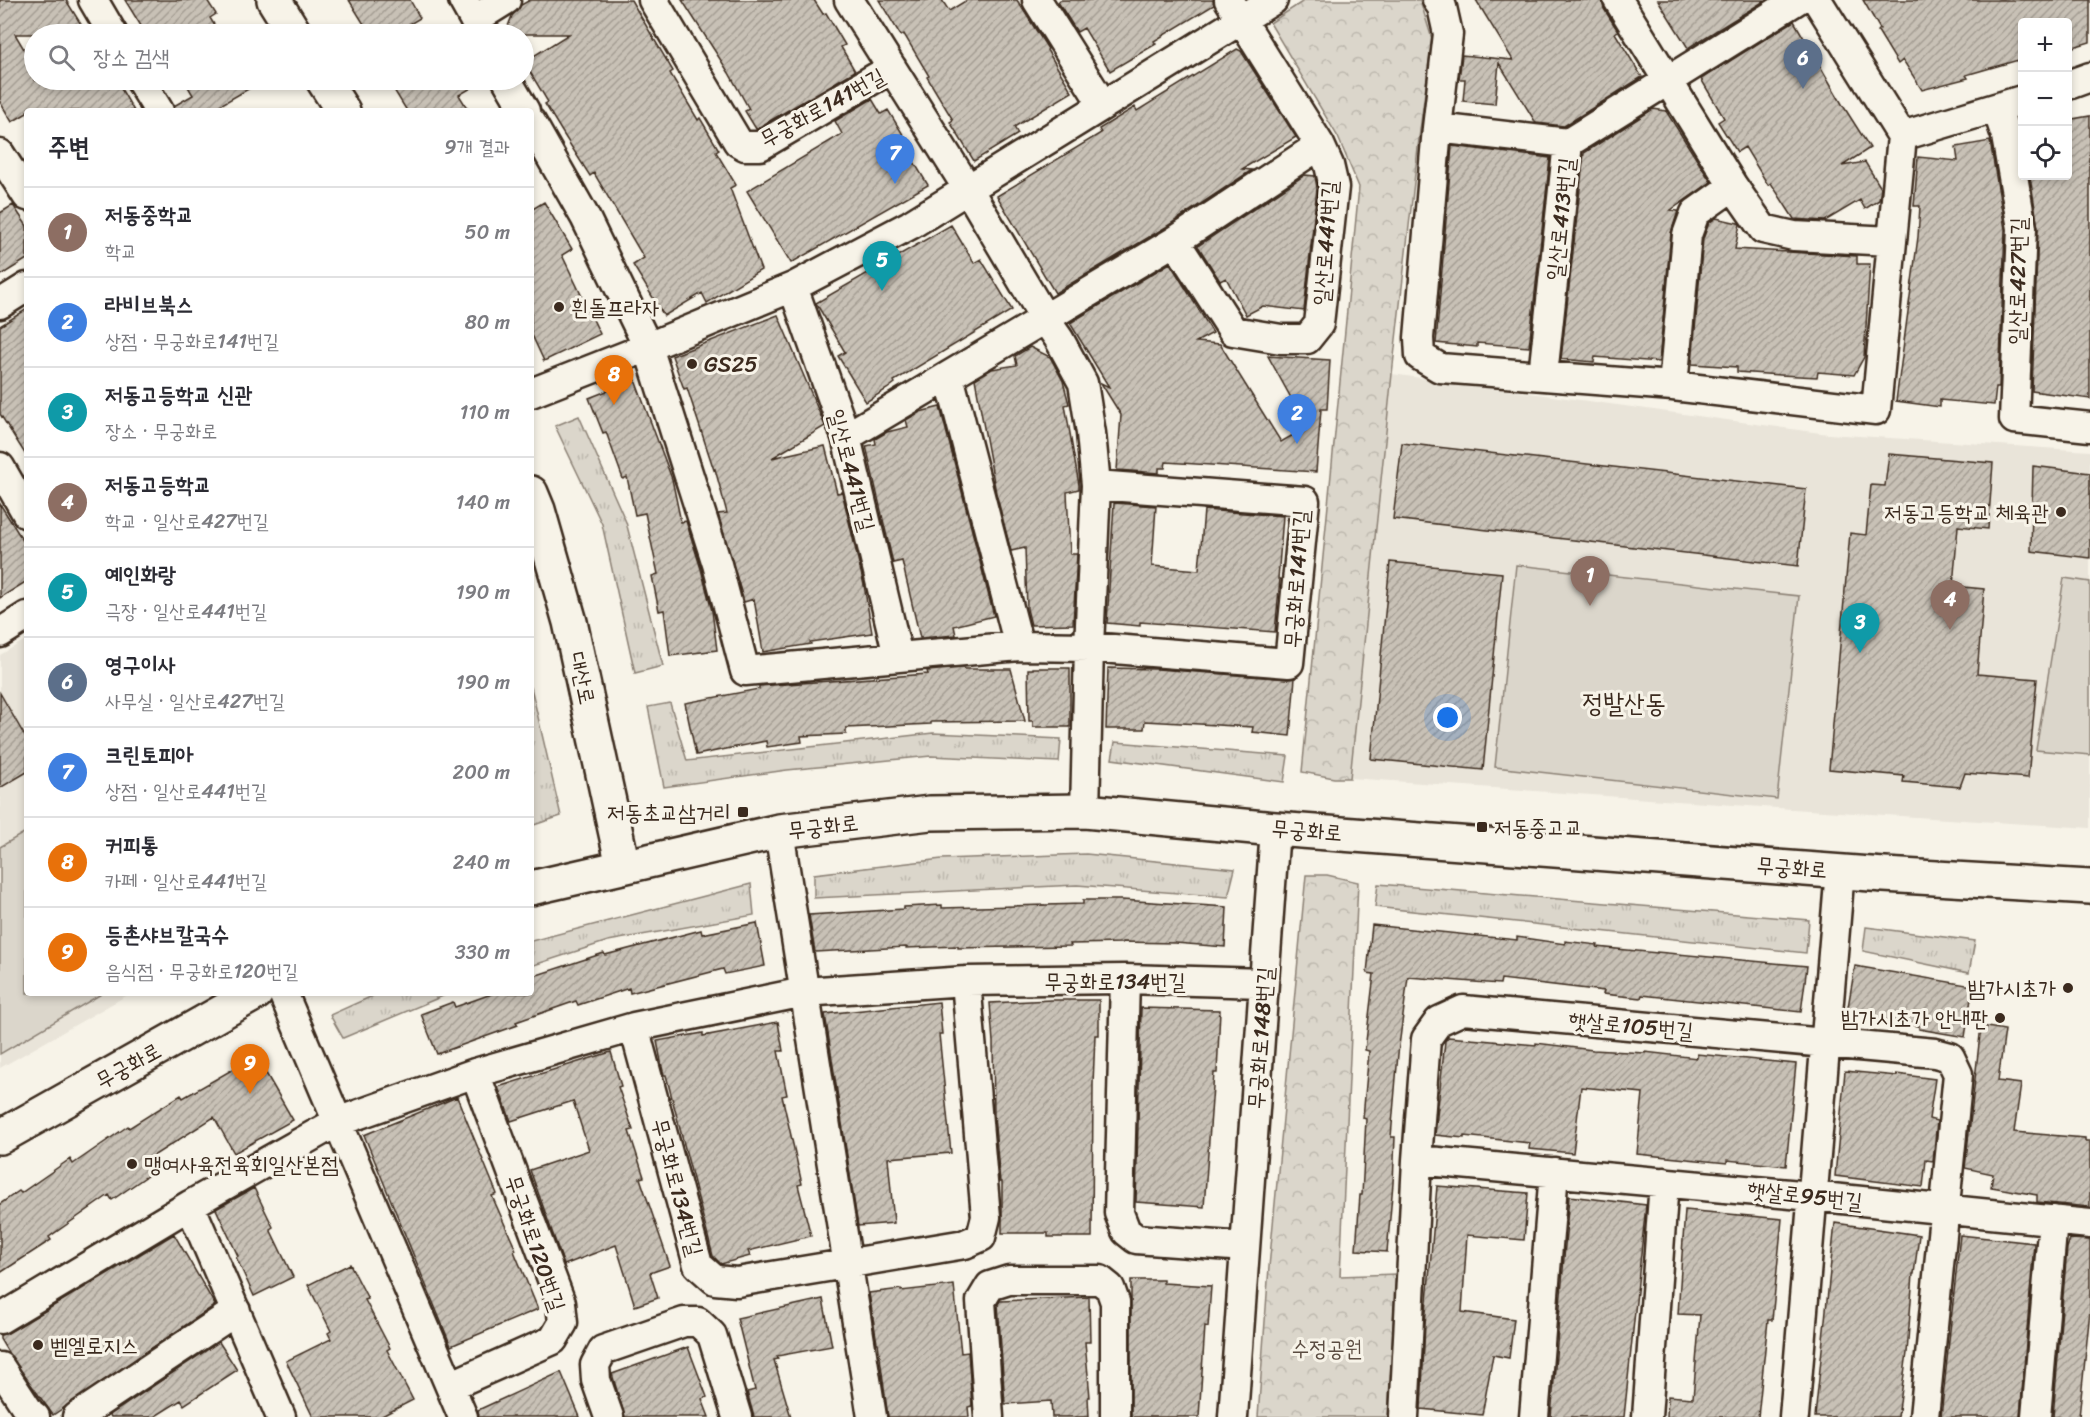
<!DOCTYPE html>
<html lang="ko">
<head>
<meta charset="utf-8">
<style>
  body { margin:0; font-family:Sriracha,"Poor Story",sans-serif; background:#f7f7f7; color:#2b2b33 }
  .controls { position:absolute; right:18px; top:18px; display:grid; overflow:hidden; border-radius:6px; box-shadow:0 3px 9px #0003 }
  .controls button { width:54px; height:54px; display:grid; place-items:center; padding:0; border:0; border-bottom:2px solid #e1e1e2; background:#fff; color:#2b2b33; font:30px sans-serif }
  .you { position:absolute; left:1448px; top:718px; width:21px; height:21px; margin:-15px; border:4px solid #fff; border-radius:50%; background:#1a73e8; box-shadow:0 0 0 9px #1a73e833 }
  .badge { display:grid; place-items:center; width:39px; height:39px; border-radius:50%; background:#0f766e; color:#fff; font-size:20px; font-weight:700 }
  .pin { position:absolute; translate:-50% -50px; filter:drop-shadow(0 2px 3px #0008) }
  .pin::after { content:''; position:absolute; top:32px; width:21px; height:18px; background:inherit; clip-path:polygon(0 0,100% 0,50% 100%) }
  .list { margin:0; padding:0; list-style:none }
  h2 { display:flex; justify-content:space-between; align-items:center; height:78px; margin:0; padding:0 24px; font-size:26px }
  h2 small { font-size:20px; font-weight:400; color:#7c7c81 }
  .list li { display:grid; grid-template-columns:39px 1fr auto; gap:18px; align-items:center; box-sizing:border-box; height:90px; padding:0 24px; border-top:2px solid #e1e1e2 }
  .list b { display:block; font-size:22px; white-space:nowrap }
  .list p { margin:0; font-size:20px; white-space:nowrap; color:#7c7c81 }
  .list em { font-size:20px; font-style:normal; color:#7c7c81 }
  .icon { flex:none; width:33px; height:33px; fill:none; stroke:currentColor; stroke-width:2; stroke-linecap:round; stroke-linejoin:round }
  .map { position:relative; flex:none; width:2090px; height:1417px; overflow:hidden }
  .search { position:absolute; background:#fff; box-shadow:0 3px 9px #0003; left:24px; top:24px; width:510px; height:66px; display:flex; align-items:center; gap:15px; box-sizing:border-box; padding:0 21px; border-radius:33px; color:#7c7c81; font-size:22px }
  .panel { position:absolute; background:#fff; box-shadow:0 3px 9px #0003; left:24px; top:108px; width:510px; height:888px; border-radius:6px }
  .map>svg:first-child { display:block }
</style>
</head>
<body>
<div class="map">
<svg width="2090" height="1417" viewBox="0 0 2090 1417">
  <defs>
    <pattern id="grass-tufts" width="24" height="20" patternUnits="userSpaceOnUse" patternTransform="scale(1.5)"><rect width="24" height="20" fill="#dbd6cb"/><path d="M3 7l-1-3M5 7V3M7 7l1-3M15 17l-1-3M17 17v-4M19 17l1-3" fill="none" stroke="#bdb8ae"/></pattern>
    <pattern id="park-crowns" width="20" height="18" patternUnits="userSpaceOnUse" patternTransform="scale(1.5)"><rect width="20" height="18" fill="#dbd6cb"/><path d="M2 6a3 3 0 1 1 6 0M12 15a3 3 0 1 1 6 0" fill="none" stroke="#bdb8ae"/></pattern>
    <pattern id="building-hatch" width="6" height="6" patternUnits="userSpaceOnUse" patternTransform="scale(1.5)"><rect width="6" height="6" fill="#c8c1b6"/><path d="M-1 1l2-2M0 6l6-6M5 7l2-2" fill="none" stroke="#a49d93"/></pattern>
  </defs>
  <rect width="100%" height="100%" fill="#f7f3e8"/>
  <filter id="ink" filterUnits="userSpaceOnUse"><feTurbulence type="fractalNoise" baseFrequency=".0167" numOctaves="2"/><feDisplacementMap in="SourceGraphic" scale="12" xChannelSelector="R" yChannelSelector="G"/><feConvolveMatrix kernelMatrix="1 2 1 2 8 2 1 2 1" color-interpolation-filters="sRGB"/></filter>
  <g filter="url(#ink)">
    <path fill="#e9e4d9" d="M1392,374L1828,434L2090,451V828L1792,809L1350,778Z
      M27,639V993H131L0,1068V655Z"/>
    <path fill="url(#grass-tufts)" stroke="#8b8074" stroke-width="1.5" d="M579,416L626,522L663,666L635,673L602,524L555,426Z
      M531,687L561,816L531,826Z
      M670,703L687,761L933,733L1061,739L1059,762L931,756L787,770L664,787L648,707Z
      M1115,742L1288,756L1284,782L1112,759Z
      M1086,854L1235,869L1228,897L1077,885L814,898V874L942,859Z
      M751,884L754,915L608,941L531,966V941Z
      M1378,884L1809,920L1806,953L1375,907Z
      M1866,927L1975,941L1969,973L1863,951Z
      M379,993H450L343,1038L330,1015Z"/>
    <path fill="url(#park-crowns)" stroke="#8b8074" stroke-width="1.5" d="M1305,0H1420L1432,39L1420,130L1392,374L1350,778H1334L1302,772L1359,187L1338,137L1270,23Z
      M1306,875H1327L1358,882L1340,1276L1396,1274L1388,1417H1258L1269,1267Z"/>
    <path fill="#dbd6cb" stroke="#8b8074" stroke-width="1.5" d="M1516,565L1799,596L1777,799L1495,767Z
      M2064,578L2090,582V755L2036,750Z
      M27,831V993H103L0,1054V847Z"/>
    <path fill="url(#building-hatch)" stroke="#3b2a1e" stroke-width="1.5" d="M0,0H66L87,34H15L34,66V80H116L134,111H27V113L12,122L0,102Z
      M125,0H207L216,14L210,18L220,34H146Z
      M349,0H410L420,18L393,34H370Z
      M530,0H631L673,71L670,73L698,120L700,118L719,150L716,152L736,185L730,188L761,270L707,303L702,293L664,316L633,265L644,258L594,173L590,176L564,135L545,104L548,102L524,62L569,34H505L512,16L521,5Z
      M682,0H814L823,14L826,13L845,45L841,47L855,71L756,129L745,111L749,109L729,73Z
      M879,0H942L949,11L967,0H1017L1048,49L1047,50L1072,92L1014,127L1018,134L974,161L950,122L953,120L927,77L929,76L904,34L901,36Z
      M1060,0H1213L1214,5L1154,41L1156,44L1110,71L1084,28L1077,32L1058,2Z
      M1476,0H1602L1604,9L1618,31L1615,33L1642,77L1564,126L1536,123L1499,63L1495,104L1463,101L1465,79H1459L1462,55L1513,60Z
      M1658,0H1766L1688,48Z
      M1863,0H2090V42L2067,49V22H2022V59L1966,75L1968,78L1922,90L1903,60L1898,64L1878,31L1880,29Z
      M1794,21L1842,104L1870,148L1842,166L1865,162L1881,188L1879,200L1865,209L1860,200L1825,221L1794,219L1771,183L1768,185L1745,147L1737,152L1718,122L1724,118L1701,79Z
      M1237,49L1241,51L1296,137L1242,169L1252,170L1166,227L1055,293L997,196L1101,133L1099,129L1135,107L1137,111Z
      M184,80H264L210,111H175L174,106L193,95Z
      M388,80H485L459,95L469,111H407Z
      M872,99L881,114L888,110L907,141L903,144L928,185L791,263L747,191L842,134L835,121Z
      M1653,109L1666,111L1711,182L1671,210L1678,211L1671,233L1659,362L1595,357L1594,362L1561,359L1584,153Z
      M2090,116V399L2032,391L2038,228L2030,176H2067V120Z
      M1990,141L2005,229L1999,387H1996L1994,405L1940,400V407L1896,401L1918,237L1920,206H1914L1918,157L1958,161L1956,147Z
      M1452,146L1550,158L1529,347L1477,343V347L1436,343Z
      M1305,175L1315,176L1317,188L1304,311L1263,306L1246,315L1226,278L1220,281L1198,246Z
      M544,202L572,249L562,255L600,334L544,361L531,333V210Z
      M13,205L27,226V259L0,276V213Z
      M1716,218L1738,223L1740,224L1735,249L1857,256V264H1870L1864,357L1854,375L1818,372L1817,377L1780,375L1737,372V367L1692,364L1703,239L1709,223Z
      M951,225L974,263L981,259L1012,310L894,381L895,383L887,389L866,402L838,356L845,352L816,303Z
      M1170,263L1213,333L1196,342L1220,344L1281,442L1307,427L1268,356L1330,360L1327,409H1321L1316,472L1166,462L1165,468H1159V473L1117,470L1121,415L1101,383L1109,387L1070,323Z
      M27,309V457L0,414V326Z
      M778,315L825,426L772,458L825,446L837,493L842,492L864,585L872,633L810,642L811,644L763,652L754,599L744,602L718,514L727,513L715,469L714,470L687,388L684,389L672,356Z
      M1030,347L1050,357L1063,381L1069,404L1065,405L1079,485V489L1067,492L1070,554H1077L1073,624L1031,625L1027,609L1025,548L1011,551L996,493L975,379L992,369L1017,365L1015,356Z
      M635,380L672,479L681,522L686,521L701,569L712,611L717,650L670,656L664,610L659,611L652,576L658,574L645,513L635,515L627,477L623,479L606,432L603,433L589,398Z
      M940,407L994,616L954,626L956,635L920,638L902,561L893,563L866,446L876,444L875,439L887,432L908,427L906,420L920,412Z
      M1402,443L1806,489L1798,566L1393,519Z
      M1889,454L1993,463L1988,529L1958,526L1953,586L1984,589L1977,674L2037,679L2028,778L1965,773L1960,787L1903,782L1904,776L1829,769L1850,533L1866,535L1871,485L1885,486Z
      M2033,466L2090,473V558L2031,551Z
      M1114,503L1156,506L1152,566L1199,570L1204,510L1283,516L1278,579H1280L1275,632L1140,622V626L1107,623Z
      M0,504L27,547V581L0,598Z
      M1390,562L1502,573L1483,770L1371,759Z
      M963,668L964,669H1011L1025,721L931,722V724L846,728V734L801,736L802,742L767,747L766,741L696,755L685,703L759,689V686L928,674L927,671Z
      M1033,668H1070V727H1033V721H1029L1028,669H1033Z
      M1108,668L1157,669L1288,679L1295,678L1290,736L1252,732L1253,727L1145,721L1144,729H1106Z
      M0,693L27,740V772L0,788Z
      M1083,900H1122L1227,907L1225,947L1175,943L1122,942V943L1070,944L1071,946L958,948V946L906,948V947L815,952L809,915L904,909V907L942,905V908L1083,904Z
      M757,923L765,966L725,974L723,969L630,993L629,988L578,1005L576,1001L516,1022L518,1025L437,1054L421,1014L453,1002L455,1007L494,993H531V977L604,953L605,955L701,930L702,934Z
      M1372,925L1517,940V937L1565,944V941L1598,945L1597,947L1657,953V952L1807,966L1801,1012L1642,995L1641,998L1603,994L1604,991L1501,979L1500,984L1408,977L1398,1054L1391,1137H1395L1393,1183L1387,1252L1356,1250L1360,1195H1362L1366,1119L1363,1118L1369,1051L1365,1050L1374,974L1367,973Z
      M1855,966L1973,986L1965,1037L1919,1029V1026L1847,1013Z
      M1052,1000H1099V1035H1095L1093,1084L1092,1237H1048V1233H1002V1182H1000L994,1116L993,1042L990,1003Z
      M939,1002L942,1034H939L951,1153L888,1158L894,1223L858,1226L825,1014Z
      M1141,1008L1220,1010L1217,1073H1214L1204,1207L1136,1202Z
      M778,1022L783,1051H778L787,1095L782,1096L802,1184L798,1185L811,1236L748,1251L750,1256L721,1264L713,1256L666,1075H664L662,1067L657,1041L703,1033V1036Z
      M1981,1026L2005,1030L1998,1081L2021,1084L2014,1132L2085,1138V1141H2090V1207L2037,1202V1195L1991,1187L1993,1174L1965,1168Z
      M1448,1037L1536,1045V1043L1593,1050L1645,1053V1052L1697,1058V1054L1796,1064L1786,1166L1727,1160V1163L1637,1154L1643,1093L1581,1087L1573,1153L1529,1149L1530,1143L1464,1136V1138L1435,1135L1445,1041Z
      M611,1052L621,1086L618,1087L633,1130L629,1131L644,1177L640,1178L670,1266L650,1273L658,1298L635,1306L616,1245L564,1265L530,1170L589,1150L573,1101L511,1121L498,1087Z
      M256,1056L293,1120L234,1153L214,1117L150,1158L157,1169L112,1200L109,1195L49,1237L51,1240L0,1273V1204L19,1191L21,1193L70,1159L73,1164L128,1126L129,1128L181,1095L183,1098Z
      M1845,1071L1897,1076V1074L1935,1079L1929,1119L1937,1121L1933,1161L1926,1160L1923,1187L1835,1176Z
      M457,1097L497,1194L492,1196L516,1250L514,1251L538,1309L451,1346L364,1135Z
      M1437,1186L1528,1193L1524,1240L1467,1235L1462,1312L1514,1319L1509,1358L1493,1355L1482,1415L1421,1409L1425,1324Z
      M254,1188L273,1227L270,1229L293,1277L254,1296L236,1257L238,1256L216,1209Z
      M1569,1196L1646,1205L1624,1417H1551Z
      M1685,1210L1782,1219L1772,1320H1768L1758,1417H1667L1668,1396L1693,1398L1700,1315L1678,1314Z
      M1835,1223L1919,1235L1914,1274H1913L1907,1353L1898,1417H1815Z
      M174,1234L215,1305L53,1415L9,1354L0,1339V1335L8,1333Z
      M1960,1235L2034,1243L2020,1417H1941Z
      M2070,1239L2090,1240V1311L2079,1417H2053L2067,1248Z
      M350,1264L368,1299L365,1300L390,1348L387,1350L413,1400L380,1417H313L286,1361L331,1339L328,1333L331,1331L308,1285Z
      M1131,1280H1163V1283L1211,1286L1208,1327L1205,1326L1199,1417H1131Z
      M954,1285L961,1353L968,1352L972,1406L968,1407L969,1417H888L878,1343H877L869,1293L901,1289V1291Z
      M1089,1297L1090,1342H1085L1090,1397H1088L1089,1417H1052L1051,1401L1005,1404L998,1304L1000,1301Z
      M823,1299L832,1346L777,1356L778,1359L774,1360L791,1417H754L747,1392L755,1390L737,1318Z
      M219,1342L237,1370L184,1405L181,1400L154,1417H111L110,1415Z
      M688,1347L707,1397L702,1399L709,1417H625L612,1374Z
      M561,1372L580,1417H479L478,1410Z"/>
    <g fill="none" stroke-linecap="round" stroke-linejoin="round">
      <defs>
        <path id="minor" d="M93,0L113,34
          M463,0L482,34
          M653,0L738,142L745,146H760L892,68
          M849,0L968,189L1045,319L1059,339L1083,383L1091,433L1096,485L1089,647L1085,811
          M1037,0L1103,105
          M1437,0L1442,7L1448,34L1437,128L1419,338L1420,356L1440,368L1673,386L1876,410L1902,136
          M1618,0L1733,186L1763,229L1794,236L1891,241
          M1817,0L1902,136L2022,100
          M474,20L506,0
          M140,80L159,111
          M507,80L525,111
          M2068,85L2090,77
          M1997,109L2006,136L2022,228L2014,419L2090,427
          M531,122L585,217L648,347L717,564L745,671L1019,646L1089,647L1289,663L1305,501L1096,485
          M1437,128L1568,143
          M0,154L27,196
          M1175,241L1233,331L1281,339H1307L1319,324L1334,187L1329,165L1320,145L1229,0
          M793,287L846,437L898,656
          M0,304L27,287
          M1543,375L1568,143L1797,0
          M949,376L1019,646
          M1673,386L1687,235L1695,213L1733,186
          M531,393L648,347L793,287L910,225L1273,0
          M846,437L1175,241L1320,145
          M0,467L27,514
          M0,633L27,616
          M779,831L872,1417
          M1125,979L1119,1213L1126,1231L1136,1239L1245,1247
          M283,993L463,1417
          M634,1027L698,1265L715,1280L737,1282L965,1244L981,1237L986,1217L966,981
          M1417,1160L1812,1196L2090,1224
          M190,1205L281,1417
          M0,1319L190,1205L337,1122L475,1073L634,1027L804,992L966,981L1125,979L1264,983
          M0,1367L30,1413L35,1417
          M450,1386L553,1340L563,1323L561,1303L475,1073
          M77,1417L236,1311
          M609,1417L596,1380L595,1365L603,1350L684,1322H698L712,1335L737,1417
          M989,1417L981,1301L990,1286L1009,1280H1100L1110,1288L1115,1302V1417
          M1233,1417L1275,829
          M1404,1417L1417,1160L1426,1039L1439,1021L1463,1010L1935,1053L1950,1057L1958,1074L1924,1417
          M1534,1417L1554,1172
          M1647,1417L1664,1182
          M1794,1417L1840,870
          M2036,1417L2053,1220"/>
        <path id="secondary" d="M274,0L295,34
          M323,80L343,111
          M531,493L538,510L570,622L623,866
          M531,888L779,831L930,813L1085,811L1275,829L1884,875L2090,887
          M0,1137L256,993"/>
      </defs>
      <use href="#minor" stroke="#3b2a1e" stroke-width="33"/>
      <use href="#secondary" stroke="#3b2a1e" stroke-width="38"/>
      <use href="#minor" stroke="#f7f3e8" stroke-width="28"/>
      <use href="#secondary" stroke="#f7f3e8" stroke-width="33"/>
    </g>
  </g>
  <g fill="#3b2a1e" stroke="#f7f3e8" stroke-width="2">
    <circle cx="559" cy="307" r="6"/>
    <circle cx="692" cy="364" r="6"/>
    <circle cx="2061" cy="512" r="6"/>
    <rect x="737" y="806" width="12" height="12" rx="3"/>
    <rect x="1476" y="821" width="12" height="12" rx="3"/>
    <circle cx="2068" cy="988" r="6"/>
    <circle cx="2000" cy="1018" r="6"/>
    <circle cx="132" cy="1164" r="6"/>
    <circle cx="38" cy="1345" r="6"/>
  </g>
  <g text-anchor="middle" stroke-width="6" stroke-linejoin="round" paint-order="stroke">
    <g font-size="22" fill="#3b2a1e" stroke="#f7f3e8">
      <text transform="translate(822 107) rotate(-29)" y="8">무궁화로141번길</text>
      <text transform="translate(1560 219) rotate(-84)" y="8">일산로413번길</text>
      <text transform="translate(1325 243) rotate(-86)" y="8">일산로441번길</text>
      <text transform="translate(2017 281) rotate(-89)" y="8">일산로427번길</text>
      <text transform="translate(852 470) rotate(75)" y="8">일산로441번길</text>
      <text transform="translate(1296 579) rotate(-86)" y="8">무궁화로141번길</text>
      <text transform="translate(583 678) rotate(78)" y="8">대산로</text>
      <text transform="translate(823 826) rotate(-7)" y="8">무궁화로</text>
      <text transform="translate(1307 830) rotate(4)" y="8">무궁화로</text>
      <text transform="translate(1792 867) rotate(4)" y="8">무궁화로</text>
      <text x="1115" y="989">무궁화로134번길</text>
      <text transform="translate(1631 1025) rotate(5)" y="8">햇살로105번길</text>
      <text transform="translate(1260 1038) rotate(-86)" y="8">무궁화로148번길</text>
      <text transform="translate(128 1065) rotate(-29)" y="8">무궁화로</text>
      <text transform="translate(678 1187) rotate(75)" y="8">무궁화로134번길</text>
      <text transform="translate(1805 1195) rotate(6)" y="8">햇살로95번길</text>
      <text transform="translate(536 1243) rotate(71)" y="8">무궁화로120번길</text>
    </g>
    <g font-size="22" fill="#3b2a1e" stroke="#f7f3e8" text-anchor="start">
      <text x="571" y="315">흰돌프라자</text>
      <text x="704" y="372">GS25</text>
      <text x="2049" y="520" text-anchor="end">저동고등학교 체육관</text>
      <text x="731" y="820" text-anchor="end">저동초교삼거리</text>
      <text x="1494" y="835">저동중고교</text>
      <text x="2056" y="996" text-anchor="end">밤가시초가</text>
      <text x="1988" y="1026" text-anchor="end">밤가시초가 안내판</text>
      <text x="144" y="1172">맹여사육전육회일산본점</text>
      <text x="50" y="1353">벧엘로지스</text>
    </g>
    <g font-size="22" fill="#5b4c41" stroke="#f7f3e8">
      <text x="1327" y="1356">수정공원</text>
    </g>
    <g font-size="26" fill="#3b2a1e" stroke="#f7f3e8">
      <text x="1624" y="712">정발산동</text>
    </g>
  </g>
</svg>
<div class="controls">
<button>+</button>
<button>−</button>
<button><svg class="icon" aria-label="locate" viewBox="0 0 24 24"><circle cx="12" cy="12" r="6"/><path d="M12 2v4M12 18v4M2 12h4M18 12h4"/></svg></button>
</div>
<div class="you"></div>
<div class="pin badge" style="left:1590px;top:606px;background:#8d6e63">1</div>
<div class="pin badge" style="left:1297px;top:444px;background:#3f7fe0">2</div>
<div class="pin badge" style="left:1860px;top:653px;background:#0f9aa8">3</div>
<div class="pin badge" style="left:1950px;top:630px;background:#8d6e63">4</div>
<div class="pin badge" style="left:882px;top:291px;background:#0f9aa8">5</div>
<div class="pin badge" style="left:1803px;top:89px;background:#5c6f8a">6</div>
<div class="pin badge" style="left:895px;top:184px;background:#3f7fe0">7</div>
<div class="pin badge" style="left:614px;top:405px;background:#e8710a">8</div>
<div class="pin badge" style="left:250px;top:1094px;background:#e8710a">9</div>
<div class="search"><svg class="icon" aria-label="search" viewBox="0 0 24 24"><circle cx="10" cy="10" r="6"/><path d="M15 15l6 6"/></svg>장소 검색</div>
<section class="panel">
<h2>주변<small>9개 결과</small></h2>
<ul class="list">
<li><span class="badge" style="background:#8d6e63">1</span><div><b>저동중학교</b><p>학교</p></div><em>50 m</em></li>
<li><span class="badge" style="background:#3f7fe0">2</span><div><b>라비브북스</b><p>상점 · 무궁화로141번길</p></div><em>80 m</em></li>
<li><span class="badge" style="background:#0f9aa8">3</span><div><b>저동고등학교 신관</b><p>장소 · 무궁화로</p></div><em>110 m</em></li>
<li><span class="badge" style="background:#8d6e63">4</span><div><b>저동고등학교</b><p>학교 · 일산로427번길</p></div><em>140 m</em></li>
<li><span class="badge" style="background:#0f9aa8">5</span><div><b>예인화랑</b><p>극장 · 일산로441번길</p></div><em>190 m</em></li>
<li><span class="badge" style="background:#5c6f8a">6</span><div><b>영구이사</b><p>사무실 · 일산로427번길</p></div><em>190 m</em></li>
<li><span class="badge" style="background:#3f7fe0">7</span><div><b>크린토피아</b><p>상점 · 일산로441번길</p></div><em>200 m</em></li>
<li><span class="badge" style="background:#e8710a">8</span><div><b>커피통</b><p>카페 · 일산로441번길</p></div><em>240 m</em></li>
<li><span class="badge" style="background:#e8710a">9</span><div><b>등촌샤브칼국수</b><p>음식점 · 무궁화로120번길</p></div><em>330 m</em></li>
</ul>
</section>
</div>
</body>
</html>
